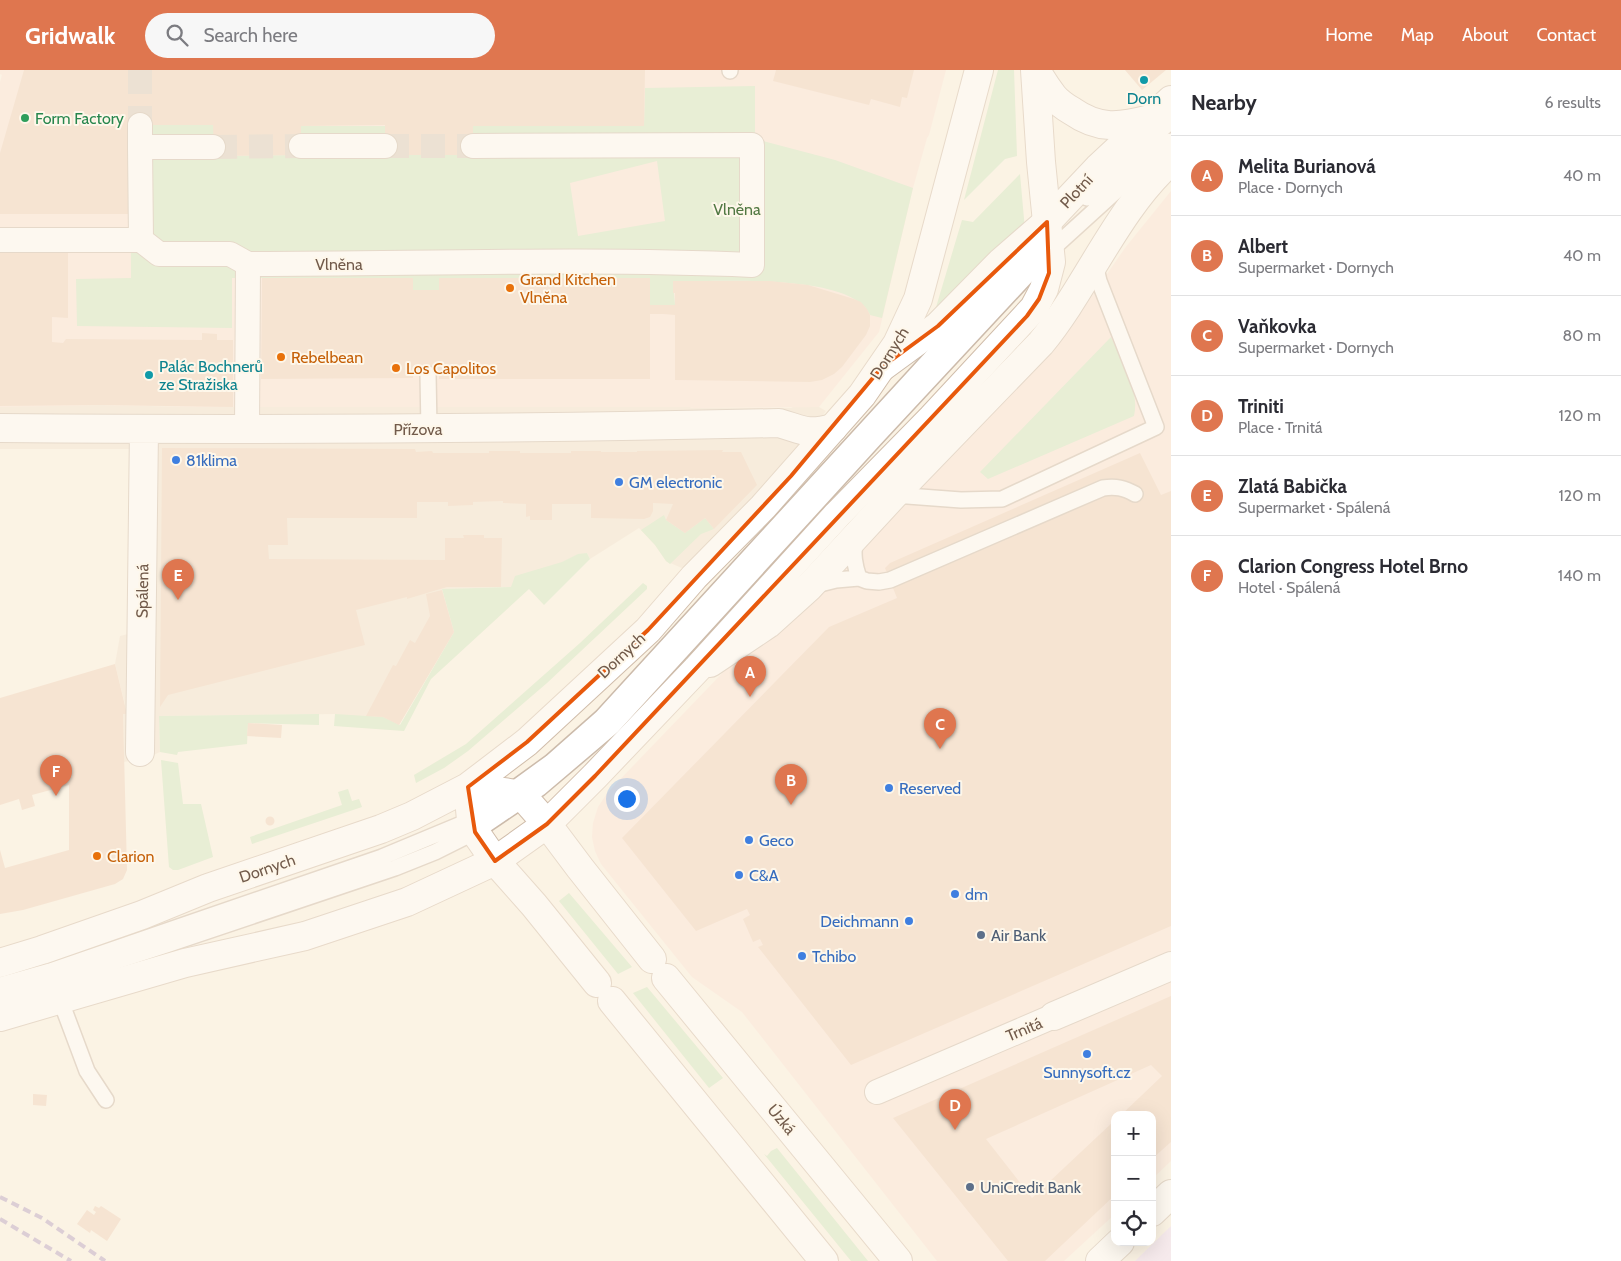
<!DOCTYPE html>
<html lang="en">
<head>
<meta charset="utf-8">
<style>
  body { margin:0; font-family:Cabin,sans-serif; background:#f7f7f7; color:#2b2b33 }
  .controls { position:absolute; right:15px; bottom:15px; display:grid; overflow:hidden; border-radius:10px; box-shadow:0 5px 20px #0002 }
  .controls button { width:45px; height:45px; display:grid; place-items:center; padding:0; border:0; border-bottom:1px solid #e1e1e2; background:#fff; color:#2b2b33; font:25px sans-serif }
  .you { position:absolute; left:626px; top:728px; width:18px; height:18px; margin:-12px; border:4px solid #fff; border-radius:50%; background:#1a73e8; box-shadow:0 0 0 8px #1a73e833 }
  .badge { display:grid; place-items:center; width:32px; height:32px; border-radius:50%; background:#df764f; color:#fff; font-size:16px; font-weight:700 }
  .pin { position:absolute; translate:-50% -41px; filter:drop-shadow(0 1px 2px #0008) }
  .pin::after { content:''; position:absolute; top:26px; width:18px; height:15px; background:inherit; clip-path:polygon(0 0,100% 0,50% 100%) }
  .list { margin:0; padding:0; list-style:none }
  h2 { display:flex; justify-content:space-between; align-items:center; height:65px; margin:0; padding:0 20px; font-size:21px }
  h2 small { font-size:16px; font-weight:400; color:#7c7c81 }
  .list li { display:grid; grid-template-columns:32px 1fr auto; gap:15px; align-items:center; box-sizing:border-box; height:80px; padding:0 20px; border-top:1px solid #e1e1e2 }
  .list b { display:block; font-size:19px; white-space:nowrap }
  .list p { margin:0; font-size:16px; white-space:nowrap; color:#7c7c81 }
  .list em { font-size:16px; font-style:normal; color:#7c7c81 }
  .icon { flex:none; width:28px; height:28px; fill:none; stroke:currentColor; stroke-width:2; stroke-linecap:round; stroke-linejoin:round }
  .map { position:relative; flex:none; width:1171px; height:1191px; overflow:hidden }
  header { display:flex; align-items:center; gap:30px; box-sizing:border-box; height:70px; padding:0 25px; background:#df764f; color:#fff }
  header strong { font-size:24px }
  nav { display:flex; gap:28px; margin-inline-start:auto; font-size:18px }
  .search { width:350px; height:45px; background:#f7f7f7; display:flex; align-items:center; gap:12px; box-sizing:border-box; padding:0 18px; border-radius:28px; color:#7c7c81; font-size:19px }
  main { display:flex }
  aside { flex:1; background:#fff }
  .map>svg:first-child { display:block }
</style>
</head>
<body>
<header>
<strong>Gridwalk</strong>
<div class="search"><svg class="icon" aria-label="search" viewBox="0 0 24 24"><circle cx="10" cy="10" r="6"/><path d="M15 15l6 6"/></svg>Search here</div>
<nav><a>Home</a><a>Map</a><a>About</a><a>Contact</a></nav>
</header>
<main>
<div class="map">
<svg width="1171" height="1191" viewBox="0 0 1171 1191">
  <rect width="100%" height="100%" fill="#fbf3e4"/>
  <path fill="#f2e5d3" d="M100,335L200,337H690L693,338H791L794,336L819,337L826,341L774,410L684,499L666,491L655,475L639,458L590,489L587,483L511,517L442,519L454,562L399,655L335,644L159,646L160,682L149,687L124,692L123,644L127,643L115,594L120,566L128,564L129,379H0V336Z"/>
  <path fill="#fbe4d8" d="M0,0H946L929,65L927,68L913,118L879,262L819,337L693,338L690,337H200L101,335L0,337V12L2,5L0,4Z
    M1171,121V1091L1152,1109V1045H1115V1144L1064,1191H937L742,942L692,907L601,794L595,781L592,767L593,753L598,737L608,722L861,459L1087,233L1125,178Z"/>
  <path fill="#f0e1f7" d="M1171,1156V1191H1135Z"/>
  <path fill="#d0e8c3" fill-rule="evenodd" d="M130,0H214V86L301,85V56H644L645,18L755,16V69L835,90L913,118L882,248L870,245C852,202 713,212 673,211L675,235H650L649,208H439V220H413V208H232V258L77,256L76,209L131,208ZM657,91L665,151L578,166L570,113Z
    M998,0H1014L1017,86L1005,89L964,130Z
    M1020,104L1025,160L934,244L962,150L973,152Z
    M1111,267C1122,292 1140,319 1134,346L988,409L980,402Z
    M664,445L666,450L685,463L705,448L714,459L701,464L670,494L666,491L655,475L641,460Z
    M587,483L590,489L544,535L529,519L431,609L404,661L334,656L335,644L383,647L400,655L454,562L442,519L511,517L515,506L562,492L578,484Z
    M643,513L647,516V519L547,613L468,681L444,698L416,713L414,705L466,674L580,573Z
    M319,644V655L248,653L247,674L178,682L177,685L160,682L159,646Z
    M161,690L178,693L183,734H201L213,787L178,800H173L169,797Z
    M348,719L352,731L359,729L362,737L252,774L250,767L342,735L338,722Z
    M569,823L632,897L618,904L559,831Z
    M647,917L723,1008L709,1018L633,923Z
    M777,1078L868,1191H851L764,1084L767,1086L771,1081Z"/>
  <path fill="#efd3bd" d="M24,0H645L644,56H473V85H385V55L301,56V85L214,86L213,55H140L130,144H0V83Z
    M776,0H914L907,28L902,27L900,37L871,29L869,35L773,11Z
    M1125,0H1166L1142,20Z
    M0,183H68V248L52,247V272L63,273L66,269L202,270V263L217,264V270H233V337L100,335L0,336Z
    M262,208H413V220H439V208H650V235H675V223H673V211H770L808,215L854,229L861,232L867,239L870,245V256L866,265L842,297L834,304L822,310L810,312L675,310V245L663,244H650V309H439V302H413V308L261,309Z
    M162,378L415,379L416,382L432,381L433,383H489V381H520V383H571V381H601V382H637V381L723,380L722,382H741L757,415L714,459L705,448L685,463L666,450L673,434L653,433V441L650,447L644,449L591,448V434H552V450H530V446L526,447V434L503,433V431L473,432V435L448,436V432H417V448H287L288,475H268L269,489L445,490V468H464L463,465H484V468H502L501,517H447L407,529V527L356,540L365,575L168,625L160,637Z
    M1140,383L1161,425L1171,421V856L851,995L758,877L763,875L760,869L753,872L743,849L750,845L747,839L696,861L622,768L829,557L897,528L885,498L890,493Z
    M442,520L454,562L399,655L383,647L366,646L393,595L396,596L410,570L415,573L430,546L426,524Z
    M115,594L127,644H123L127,800L123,809L115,814L23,840L0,844V780L5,798L69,780V715L32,725L35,736L22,740L19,729L0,735V628Z
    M248,653L282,655L281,668L247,666Z
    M265.5 751a4.5 4.5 0 1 1 9 0a4.5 4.5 0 1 1-9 0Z
    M1171,926V1072L1152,1089V1045H1121L1162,1006L1151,995L986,1069L1032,1128L1115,1050V1125L1045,1191H1008L893,1048Z
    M33,1024L47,1025L46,1036L33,1035Z
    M95,1136L99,1138L101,1136L121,1149L107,1171L91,1160L90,1163L77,1154L87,1140L94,1145L96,1142L93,1140Z"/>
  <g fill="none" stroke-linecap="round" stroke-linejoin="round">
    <path stroke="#d9cdbe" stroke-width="24" stroke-dasharray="24 12" stroke-linecap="butt" d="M140,0V55
      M385,76H473
      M213,77L301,76"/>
    <defs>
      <path id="service" d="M730,0V1
        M1087,128L1171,51
        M428,304L429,359
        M894,425L961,430L1002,429L1156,357L1099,211L1095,194
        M855,470C853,484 854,494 859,508
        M816,515L836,510L859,508L867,511L879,512L890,510L1103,418C1116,416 1124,418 1135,424
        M0,915L50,901L382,787L471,750L551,692L602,647L951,266L1035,179
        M0,929L169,874L395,798L435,782L475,762L540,718L613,656L874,370L1050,181L1171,71
        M60,929L87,1001L106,1030"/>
      <path id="pedestrian" d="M301,76H385
        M140,77V55
        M0,170H141L159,184H230L248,194C416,194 584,188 752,195V75L473,76
        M141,170L140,77H213
        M247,360L248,194
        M877,1022L1054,946"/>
      <path id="minor" d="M1036,0C1041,9 1047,18 1053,26C1058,32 1065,37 1072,41C1099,60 1120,57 1150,49
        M882,297L938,256L1001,192L1047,152L1098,98L1171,30
        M0,358C260,360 520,359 779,353C804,360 806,365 833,358
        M710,593L768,554L809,517L894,425L1041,273C1087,217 1117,139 1171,91
        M140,682L144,359
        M1054,946L1171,896
        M1152,1142L1171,1124
        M1100,1191L1120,1172"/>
      <path id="secondary" d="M468,717L510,723L525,729L547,754L580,798L652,889
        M468,717L471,750L475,762L495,791L534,835L597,913
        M0,893L42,880L142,845L208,818L381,759L412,746L468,717L527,672L648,560L694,507L763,437L862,325L897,274L918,229L979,0
        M666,908L898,1191
        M612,931L824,1191
        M0,947L185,893L305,866L407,832L495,791L547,754L595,706L697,599L837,445L932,348L1034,238L1044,219L1051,192L1041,92L1035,0"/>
    </defs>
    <use href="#service" stroke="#ccbbab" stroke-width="18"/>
    <use href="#pedestrian" stroke="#ccbbab" stroke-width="26"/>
    <use href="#minor" stroke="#ccbbab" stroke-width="30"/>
    <use href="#secondary" stroke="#d0bdab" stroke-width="30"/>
    <use href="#service" stroke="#fff" stroke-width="15"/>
    <use href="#pedestrian" stroke="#fff" stroke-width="24"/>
    <use href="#minor" stroke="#fff" stroke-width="28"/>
    <use href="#secondary" stroke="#fff" stroke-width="28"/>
    <path stroke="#b6a3c4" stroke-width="4" stroke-dasharray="8 5" stroke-linecap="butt" d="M0,1127L42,1148L105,1191
      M0,1149L71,1191"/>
  </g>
  <path d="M0 0H1171V1191H0ZM1047,152L1049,203L1039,229L1027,246L595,706L547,754L495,791L475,762L468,717L527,672L648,560L791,406L882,297L938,256Z" fill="#fbf3e4" fill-opacity=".55" fill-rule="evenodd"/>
  <path fill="none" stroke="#e8590c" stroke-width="4" stroke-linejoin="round" d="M1047,152L1049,203L1039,229L1027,246L595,706L547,754L495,791L475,762L468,717L527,672L648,560L791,406L882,297L938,256Z"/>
  <g fill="#0f9aa8" stroke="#fef7ea" stroke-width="2">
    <circle cx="1144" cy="10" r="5"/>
    <circle cx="149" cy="305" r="5"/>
  </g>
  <circle fill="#2e9e5b" stroke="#fef7ea" stroke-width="2" cx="25" cy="48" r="5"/>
  <g fill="#e8710a" stroke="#fef7ea" stroke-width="2">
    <circle cx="510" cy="218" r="5"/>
    <circle cx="281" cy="287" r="5"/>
    <circle cx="396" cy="298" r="5"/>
    <circle cx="97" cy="786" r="5"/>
  </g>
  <g fill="#3f7fe0" stroke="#fef7ea" stroke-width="2">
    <circle cx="176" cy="390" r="5"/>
    <circle cx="619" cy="412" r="5"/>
    <circle cx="889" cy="718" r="5"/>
    <circle cx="749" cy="770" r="5"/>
    <circle cx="739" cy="805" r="5"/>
    <circle cx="955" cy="824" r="5"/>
    <circle cx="909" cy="851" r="5"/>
    <circle cx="802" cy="886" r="5"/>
    <circle cx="1087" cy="984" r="5"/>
  </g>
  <g fill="#5c6f8a" stroke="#fef7ea" stroke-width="2">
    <circle cx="981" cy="865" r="5"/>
    <circle cx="970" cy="1117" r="5"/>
  </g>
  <g text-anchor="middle" stroke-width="4" stroke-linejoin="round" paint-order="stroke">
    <g font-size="16" fill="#0d838f" stroke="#fef7ea">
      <text x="1144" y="34">Dorn</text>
      <text x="159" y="302" text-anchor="start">Palác Bochnerů<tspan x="159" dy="18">ze Stražiska</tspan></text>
    </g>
    <g font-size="16" fill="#27864d" stroke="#fef7ea" text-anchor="start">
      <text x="35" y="54">Form Factory</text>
    </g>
    <g font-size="16" fill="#725b4b" stroke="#fef7ea">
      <text transform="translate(1076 121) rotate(-47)" y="6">Plotní</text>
      <text x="339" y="200">Vlněna</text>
      <text transform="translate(889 283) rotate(-58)" y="6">Dornych</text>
      <text x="418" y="365">Přízova</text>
      <text transform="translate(142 521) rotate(-89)" y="6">Spálená</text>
      <text transform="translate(621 585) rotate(-43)" y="6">Dornych</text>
      <text transform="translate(267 798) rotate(-19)" y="6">Dornych</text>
      <text transform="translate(1024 959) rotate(-23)" y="6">Trnitá</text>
      <text transform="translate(782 1049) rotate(50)" y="6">Úzká</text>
    </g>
    <g font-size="16" fill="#517843" stroke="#fef7ea">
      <text x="737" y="145">Vlněna</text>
    </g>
    <g font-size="16" fill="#c56008" stroke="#fef7ea" text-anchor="start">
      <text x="520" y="215">Grand Kitchen<tspan x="520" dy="18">Vlněna</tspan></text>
      <text x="291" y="293">Rebelbean</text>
      <text x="406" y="304">Los Capolitos</text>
      <text x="107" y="792">Clarion</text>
    </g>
    <g font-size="16" fill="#366cbe" stroke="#fef7ea" text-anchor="start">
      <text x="186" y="396">81klima</text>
      <text x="629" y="418">GM electronic</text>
      <text x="899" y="724">Reserved</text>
      <text x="759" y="776">Geco</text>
      <text x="749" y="811">C&amp;A</text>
      <text x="965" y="830">dm</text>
      <text x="899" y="857" text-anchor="end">Deichmann</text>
      <text x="812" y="892">Tchibo</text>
      <text x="1087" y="1008" text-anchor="middle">Sunnysoft.cz</text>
    </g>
    <g font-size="16" fill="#4e5e75" stroke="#fef7ea" text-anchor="start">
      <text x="991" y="871">Air Bank</text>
      <text x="980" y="1123">UniCredit Bank</text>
    </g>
  </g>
</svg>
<div class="controls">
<button>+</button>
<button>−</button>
<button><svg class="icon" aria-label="locate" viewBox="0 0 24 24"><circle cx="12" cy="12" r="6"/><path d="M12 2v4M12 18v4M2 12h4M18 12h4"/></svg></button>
</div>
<div class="you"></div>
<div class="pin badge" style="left:750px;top:627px">A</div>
<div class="pin badge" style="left:791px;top:735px">B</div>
<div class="pin badge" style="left:940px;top:679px">C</div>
<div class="pin badge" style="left:955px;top:1060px">D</div>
<div class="pin badge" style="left:178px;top:530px">E</div>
<div class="pin badge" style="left:56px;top:726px">F</div>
</div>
<aside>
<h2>Nearby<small>6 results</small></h2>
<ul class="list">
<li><span class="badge">A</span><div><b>Melita Burianová</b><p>Place · Dornych</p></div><em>40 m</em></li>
<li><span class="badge">B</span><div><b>Albert</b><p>Supermarket · Dornych</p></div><em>40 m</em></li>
<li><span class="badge">C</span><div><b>Vaňkovka</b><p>Supermarket · Dornych</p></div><em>80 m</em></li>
<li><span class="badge">D</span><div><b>Triniti</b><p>Place · Trnitá</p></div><em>120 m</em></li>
<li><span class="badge">E</span><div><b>Zlatá Babička</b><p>Supermarket · Spálená</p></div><em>120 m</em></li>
<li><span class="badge">F</span><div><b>Clarion Congress Hotel Brno</b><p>Hotel · Spálená</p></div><em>140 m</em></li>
</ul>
</aside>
</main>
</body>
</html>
